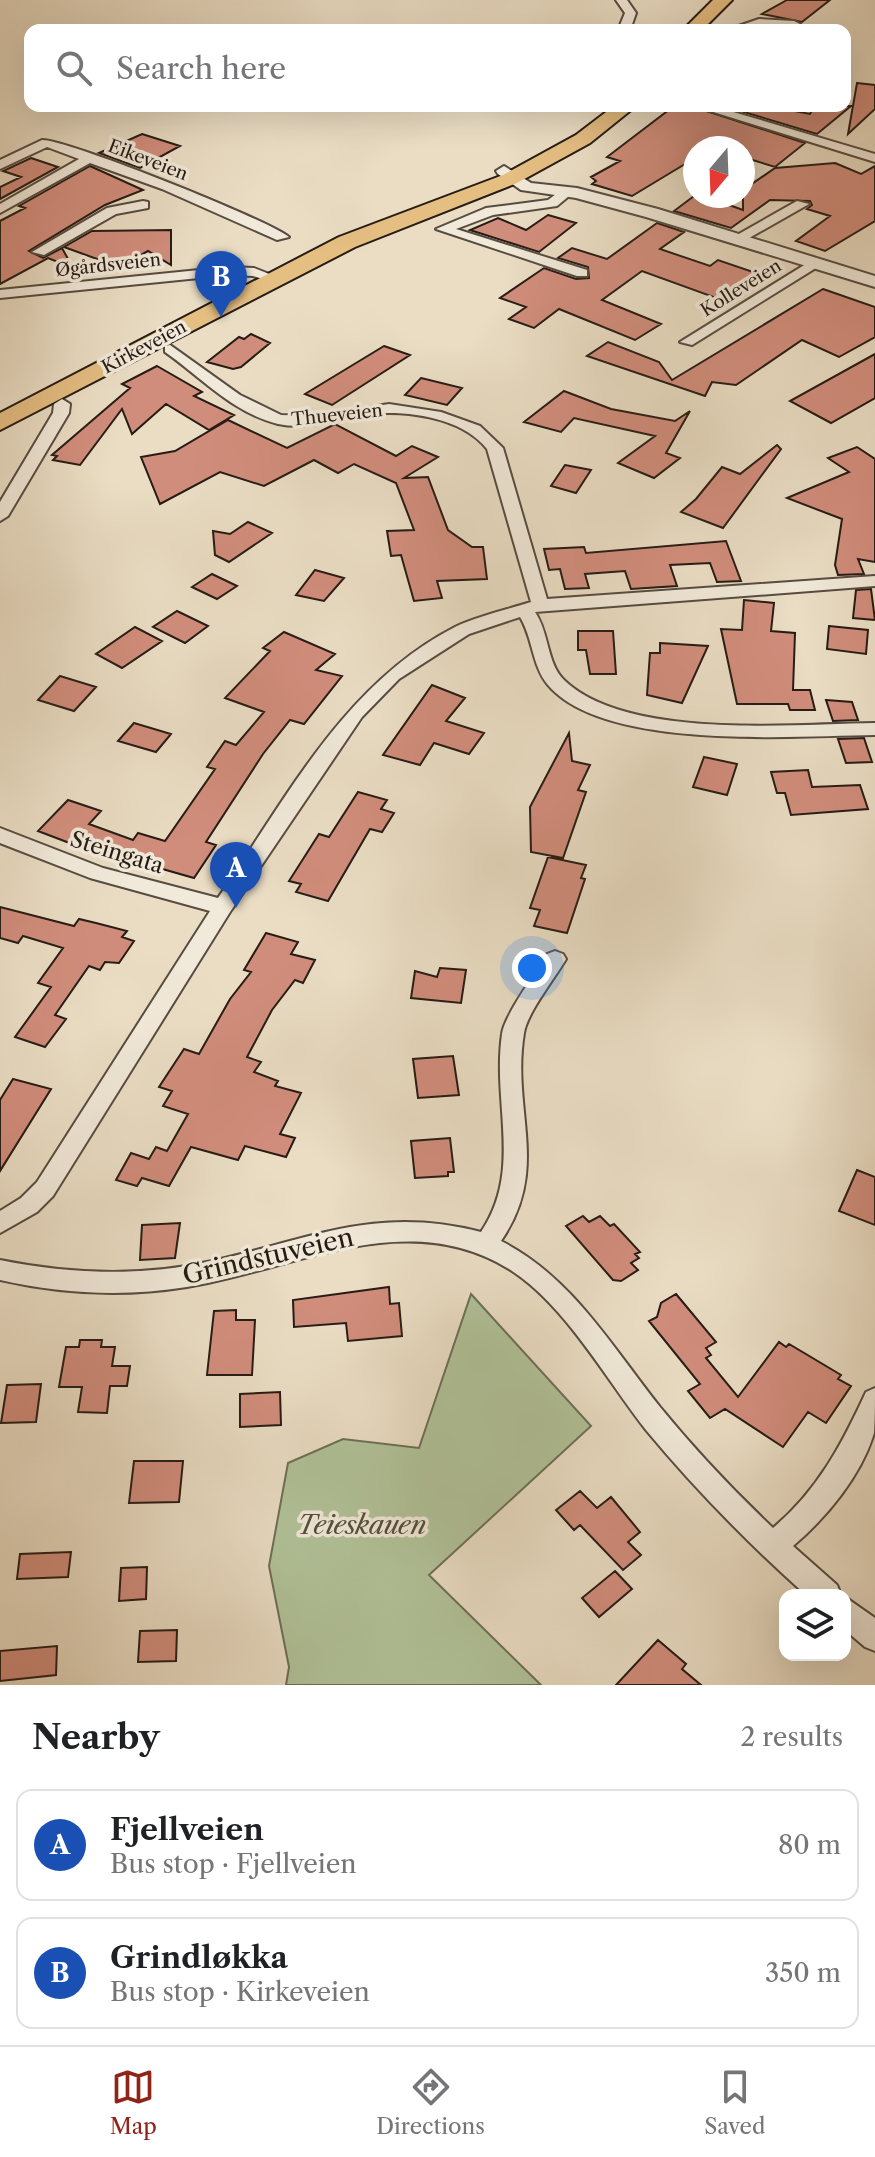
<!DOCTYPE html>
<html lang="en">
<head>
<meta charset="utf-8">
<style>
  body { margin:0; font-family:"Libre Caslon Text",serif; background:#f2f2f2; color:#202124 }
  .controls { position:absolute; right:24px; bottom:24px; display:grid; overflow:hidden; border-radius:16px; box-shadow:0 8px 32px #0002 }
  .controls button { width:72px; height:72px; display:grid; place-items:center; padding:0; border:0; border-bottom:2px solid #e0e0e0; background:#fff; color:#202124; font:40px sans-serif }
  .compass { position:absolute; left:683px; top:136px; width:72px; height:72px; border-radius:50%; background:#fff; box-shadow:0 8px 32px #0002; rotate:199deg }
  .you { position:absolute; left:532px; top:968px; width:28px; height:28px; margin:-20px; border:6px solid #fff; border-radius:50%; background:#1a73e8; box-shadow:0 0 0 12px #1a73e833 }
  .badge { display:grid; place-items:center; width:52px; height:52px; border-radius:50%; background:#8f2418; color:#fff; font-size:26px; font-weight:700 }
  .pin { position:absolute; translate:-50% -66px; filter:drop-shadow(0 2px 4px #0008) }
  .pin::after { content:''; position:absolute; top:42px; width:28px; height:24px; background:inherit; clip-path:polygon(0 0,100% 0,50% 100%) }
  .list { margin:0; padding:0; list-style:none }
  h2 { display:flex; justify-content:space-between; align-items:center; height:104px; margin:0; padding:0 32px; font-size:34px }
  h2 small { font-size:26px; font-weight:400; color:#757577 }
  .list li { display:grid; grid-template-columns:52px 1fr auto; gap:24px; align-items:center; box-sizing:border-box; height:112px; margin:0 16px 16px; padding:0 16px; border:2px solid #e0e0e0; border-radius:16px }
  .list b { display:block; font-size:30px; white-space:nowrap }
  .list p { margin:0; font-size:26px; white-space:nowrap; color:#757577 }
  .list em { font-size:26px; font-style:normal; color:#757577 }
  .icon { flex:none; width:44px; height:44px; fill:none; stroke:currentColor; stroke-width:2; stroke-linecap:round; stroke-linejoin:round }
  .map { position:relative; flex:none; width:875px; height:1685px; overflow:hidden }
  .search { position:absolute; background:#fff; box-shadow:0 8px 32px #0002; left:24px; right:24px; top:24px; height:88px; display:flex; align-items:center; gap:20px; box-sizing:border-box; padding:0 28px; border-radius:16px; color:#757577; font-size:30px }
  .sheet { height:360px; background:#fff }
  nav { display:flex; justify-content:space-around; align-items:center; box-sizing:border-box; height:112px; border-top:2px solid #e0e0e0; background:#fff; font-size:22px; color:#757577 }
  nav a { display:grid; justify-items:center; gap:4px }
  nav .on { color:#8f2418 }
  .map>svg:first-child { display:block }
</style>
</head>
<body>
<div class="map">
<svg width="875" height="1685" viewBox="0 0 875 1685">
  <rect width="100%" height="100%" fill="#eaddc4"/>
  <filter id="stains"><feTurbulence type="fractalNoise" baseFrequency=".0025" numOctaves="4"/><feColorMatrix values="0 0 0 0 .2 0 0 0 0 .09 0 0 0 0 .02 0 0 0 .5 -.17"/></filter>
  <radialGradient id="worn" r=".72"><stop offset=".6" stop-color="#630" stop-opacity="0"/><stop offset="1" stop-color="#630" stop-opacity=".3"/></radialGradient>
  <path fill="#b1c299" stroke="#6c6f57" stroke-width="2" d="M471,1294L591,1426L429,1575L541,1685H286L289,1667L269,1566L288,1463L343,1439L419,1448Z"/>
  <path fill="#d18d7c" stroke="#261c15" stroke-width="2" d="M787,0H830L802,22L762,14Z
    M857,83L875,85V109L848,134Z
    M674,106H691L805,143L775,167L743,157V148H695V158L632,196L592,184L596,181L591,177L620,161L607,157Z
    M724,106H768L810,114L814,106H851L817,134Z
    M142,134L180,146L140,168L99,153Z
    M31,158L58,167L0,199V187L21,177L3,171Z
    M835,163L861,174L875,166V221L825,251L796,241L830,216L807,209L812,205L810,201L770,200L731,228L674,211L694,196L707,197L743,210V190L775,168Z
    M90,166L143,190L105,205L29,251L43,258L62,248L73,268L48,258L0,284V221L25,208L19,206Z
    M548,215L576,223L539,252L470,230L498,218L526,230Z
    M657,223L684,232L660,249L710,266L718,260L756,273L716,298L642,271L602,300L661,324L635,340L559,309L534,328L509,319L526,307L500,298L544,268L576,279L589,278L588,267L558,258L572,248L607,259Z
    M171,230V265L148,251L119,267L64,247L92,231Z
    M823,289L875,307V337L839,357L802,340L736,385L712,382L705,396L587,356L608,342L659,362L672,380Z
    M251,334L270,343L241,367L233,369L207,362L239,337L244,339Z
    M384,346L410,355L332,405L305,394Z
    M875,354V398L831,423L790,401Z
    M157,366L202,392L194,396L234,415L209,430L166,404L132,434L122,409L80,465L53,460L57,456L52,455L130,388L122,384Z
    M421,378L462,388L447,405L405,395Z
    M564,391L611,409L675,421L690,411L666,453L680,458L654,478L618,463L655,436L574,418L561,432L524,422Z
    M228,420L287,448L335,424L396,456L412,446L438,457L404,478L428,477L448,530L472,547H483L487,579L437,581L442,598L414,601L401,555L391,556L387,531L414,530L396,483L354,464L338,473L314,460L264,486L220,472L160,504L141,457L175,451Z
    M777,445L781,449L723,528L681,512L696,499L722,467L740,474Z
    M857,447L875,459V562L858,559L864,574L838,575L835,565L842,519L787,498L849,472L828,458Z
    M565,465L591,470L576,493L551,486Z
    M248,522L272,533L229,562L215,555L213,531L230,534Z
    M726,541L741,581L717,582L710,563L670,565L677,586L631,589L625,571L585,574L589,588L565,589L560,569L549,570L544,549L584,547L586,553Z
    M315,570L344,578L324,601L296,595Z
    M212,574L237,586L217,599L192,587Z
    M871,589L875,620L853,618L856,590Z
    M744,600L774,603L771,631L795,633L793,690H810L815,710H790L788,704H737L721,629L742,630Z
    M177,611L208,626L185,643L153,627Z
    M829,626L868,630L866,654L827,649Z
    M135,627L162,641L122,668L96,654Z
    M578,631H613L616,674H590L586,650H578Z
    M284,632L335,654L316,670L342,676L304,724L290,720L263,754L206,842L216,845L194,878L103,852L101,855L38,831L68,800L101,811L89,824L133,840L138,833L165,841L215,769L207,767L225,741L236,745L264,712L225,698L270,651L263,648Z
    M660,643L708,646L682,703L647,695L650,653H660Z
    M60,676L96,687L74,711L38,700Z
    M432,685L465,698L446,721L484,733L469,754L434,743L420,765L383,755Z
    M826,700L852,702L858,720L833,721Z
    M134,723L171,734L156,752L118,741Z
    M569,733L572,761L590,765L578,790L586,792L563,858L531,852L530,807Z
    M864,738L872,762L846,763L838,739Z
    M704,757L737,764L727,795L693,787Z
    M808,770L812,787L860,785L868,809L791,815L785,793H777L771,772Z
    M358,792L387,800L381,809L394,813L382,832L370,829L328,901L296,892L301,884L289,881L319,834L329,837Z
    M548,857L586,865L581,878L585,879L567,933L534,926L540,910L530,908Z
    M0,907L74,926L79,919L96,923L127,931L122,937L134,941L119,963L105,962L100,970L89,966L55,1015L66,1019L45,1047L15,1037L51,987L38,983L63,948L23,936L18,943L0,938Z
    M266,933L298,942L291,954L315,960L303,983L295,980L272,1010L247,1057L261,1062L254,1072L278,1081L275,1086L301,1093L280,1134L295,1138L286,1157L245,1146L238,1160L191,1147L169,1186L142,1178L137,1186L116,1180L131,1153L149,1159L156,1147L167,1151L188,1114L163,1106L172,1091L159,1087L184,1049L199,1054L230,999L251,972L244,970Z
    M440,968L466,970L461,1003L411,998L415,971L437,977Z
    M453,1056L459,1095L418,1098L413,1059Z
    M13,1079L51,1089L0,1171V1100Z
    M450,1138L454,1172H448V1176L415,1178L411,1141Z
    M857,1170L875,1177V1225L839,1211Z
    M583,1216L589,1222L600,1216L610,1226L614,1224L640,1252L635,1254L639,1258L631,1263L638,1270L621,1281L613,1280L566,1226Z
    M180,1223L175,1258L140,1260L142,1225Z
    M389,1287L390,1304L399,1303L402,1336L348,1341L346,1323L294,1327L293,1300Z
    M676,1294L716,1342L706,1348L711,1355L706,1358L738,1397L779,1342L786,1347L789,1344L841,1375L838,1379L851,1386L826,1423L808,1412L783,1447L725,1409L710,1418L688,1391L700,1384L649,1321L657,1317L661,1303Z
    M236,1310V1320H255L252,1375H207L214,1311Z
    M80,1340H102L101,1347H115L112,1366H130L127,1386H110L107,1413L78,1412L82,1387H59L66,1347H79Z
    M41,1384L36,1422L1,1423L7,1385Z
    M280,1392L281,1425L240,1427V1394Z
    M134,1461H183L179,1502L129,1503Z
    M580,1491L597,1508L611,1497L640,1532L628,1542L641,1555L623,1570L580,1525L574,1530L556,1510Z
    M71,1552L68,1577L17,1579L20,1554Z
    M147,1567L146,1599L119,1601L121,1568Z
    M615,1571L632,1589L599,1617L582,1598Z
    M177,1630L176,1661L138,1662L140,1631Z
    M658,1640L686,1664L682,1669L701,1685H616Z
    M57,1646L56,1675L0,1681V1651Z"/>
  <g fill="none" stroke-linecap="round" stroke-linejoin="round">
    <defs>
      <path id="minor" d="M616,0H627L636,13L630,30H618L625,13Z
        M759,19L794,21L800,24L794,27L760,25L727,30Z
        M694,106H713L875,154V162Z
        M42,140C63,138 269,220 289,237L277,240L162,189L90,163L0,213V204L79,159L47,147L0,169V160Z
        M564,188L575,191L557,206L493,215L456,229L587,270V276H577L436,229L486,208L548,200Z
        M143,201L148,202V208L116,214L44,255L32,252L107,208Z
        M797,201L809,204L742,242L730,239Z
        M814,259L821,263L819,266L692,345L680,342Z
        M229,267L254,268L282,279L275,283L253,276L229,275L0,298V290Z
        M170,345L240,395L281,415L314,416L389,404L441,412L480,426L503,448L547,599L875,576V586L535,612C549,632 547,664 564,680C626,740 792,724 875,723V735C794,736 604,751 548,685C532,666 533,638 520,617L469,634L399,679L362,717L230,912L53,1196L37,1212L0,1233V1211L21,1198L37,1182L210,911L90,878L0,843V828L103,868L218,898C286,799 344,684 455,627C478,616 506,610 531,602L487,449C461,416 401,409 362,415C334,420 307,430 278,424C233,413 201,377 165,352V346Z
        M62,399L70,404L69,413L8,516L0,521V502L53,413L54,404Z
        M555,951L563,954L566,959C555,978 527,1013 524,1033C511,1111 551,1168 501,1241C572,1277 612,1347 660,1407C695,1450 733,1490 773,1528C818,1490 842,1444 866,1392L875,1388C875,1402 875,1420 874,1433C861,1476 827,1517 793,1546L837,1585L841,1595H806C749,1544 695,1489 646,1430C606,1379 564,1303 509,1269C406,1205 294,1270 187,1287C125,1297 61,1294 0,1280V1260C69,1274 142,1277 212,1261C311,1239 376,1205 481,1232C523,1170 492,1104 502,1034C504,1016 537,971 547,954Z
        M845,1597L875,1618V1651L865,1647L845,1630Z"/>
      <path id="tertiary" d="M504,166L531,183L577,188L658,209L875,276V287L646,217L576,198L521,190L498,174L496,171Z"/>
      <path id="primary" d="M713,0H732L702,30H683Z
        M614,106H636L590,143L517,183L355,247L0,430V413L339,237L503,175L576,135Z"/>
    </defs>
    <use href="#minor" stroke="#574c41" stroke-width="4"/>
    <use href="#tertiary" stroke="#574c41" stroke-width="4"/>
    <use href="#primary" stroke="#261c15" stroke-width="4"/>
    <use href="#minor" fill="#f1e9d9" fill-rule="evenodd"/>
    <use href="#tertiary" fill="#f1e9d9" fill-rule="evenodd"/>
    <use href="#primary" fill="#e5be82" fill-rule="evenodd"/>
  </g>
  <g text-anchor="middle" stroke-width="7" stroke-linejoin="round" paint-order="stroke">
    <g font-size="18" fill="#261c15" stroke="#f1e9d9">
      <text transform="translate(148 160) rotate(21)" y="6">Eikeveien</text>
      <text transform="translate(108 265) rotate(-6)" y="6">Øgårdsveien</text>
      <text transform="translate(741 288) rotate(-32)" y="6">Kolleveien</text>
      <text transform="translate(144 347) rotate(-28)" y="6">Kirkeveien</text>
      <text transform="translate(337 415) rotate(-6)" y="6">Thueveien</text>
    </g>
    <g font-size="22" fill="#261c15" stroke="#f1e9d9">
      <text transform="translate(117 852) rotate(17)" y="8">Steingata</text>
    </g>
    <g font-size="26" fill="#261c15" stroke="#f1e9d9">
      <text transform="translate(268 1256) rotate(-13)" y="9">Grindstuveien</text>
    </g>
    <g font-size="26" font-style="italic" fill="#504e3d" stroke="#f1e9d9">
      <text x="362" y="1534">Teieskauen</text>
    </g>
  </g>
  <rect width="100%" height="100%" filter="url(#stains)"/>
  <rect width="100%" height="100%" fill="url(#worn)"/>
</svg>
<div class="controls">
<button><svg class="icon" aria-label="layers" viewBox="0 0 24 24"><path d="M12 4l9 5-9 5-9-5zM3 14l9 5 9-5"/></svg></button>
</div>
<svg class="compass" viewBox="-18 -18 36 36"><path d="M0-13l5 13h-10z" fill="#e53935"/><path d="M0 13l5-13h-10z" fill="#757577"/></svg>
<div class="you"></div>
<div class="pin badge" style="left:236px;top:908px;background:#1a4fb4">A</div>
<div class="pin badge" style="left:221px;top:317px;background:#1a4fb4">B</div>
<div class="search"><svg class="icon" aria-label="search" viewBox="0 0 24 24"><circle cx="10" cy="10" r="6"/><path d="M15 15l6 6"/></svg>Search here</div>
</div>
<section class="sheet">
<h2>Nearby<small>2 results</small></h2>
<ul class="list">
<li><span class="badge" style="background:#1a4fb4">A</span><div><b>Fjellveien</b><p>Bus stop · Fjellveien</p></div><em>80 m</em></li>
<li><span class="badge" style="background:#1a4fb4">B</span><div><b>Grindløkka</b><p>Bus stop · Kirkeveien</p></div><em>350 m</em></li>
</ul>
</section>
<nav>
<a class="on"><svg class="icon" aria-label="map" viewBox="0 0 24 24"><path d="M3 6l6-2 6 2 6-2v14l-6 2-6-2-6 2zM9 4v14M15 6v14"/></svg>Map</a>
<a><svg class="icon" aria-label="directions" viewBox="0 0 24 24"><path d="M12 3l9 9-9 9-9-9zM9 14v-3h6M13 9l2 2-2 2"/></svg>Directions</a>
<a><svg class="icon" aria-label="saved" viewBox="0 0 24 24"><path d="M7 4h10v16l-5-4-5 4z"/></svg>Saved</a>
</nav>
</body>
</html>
